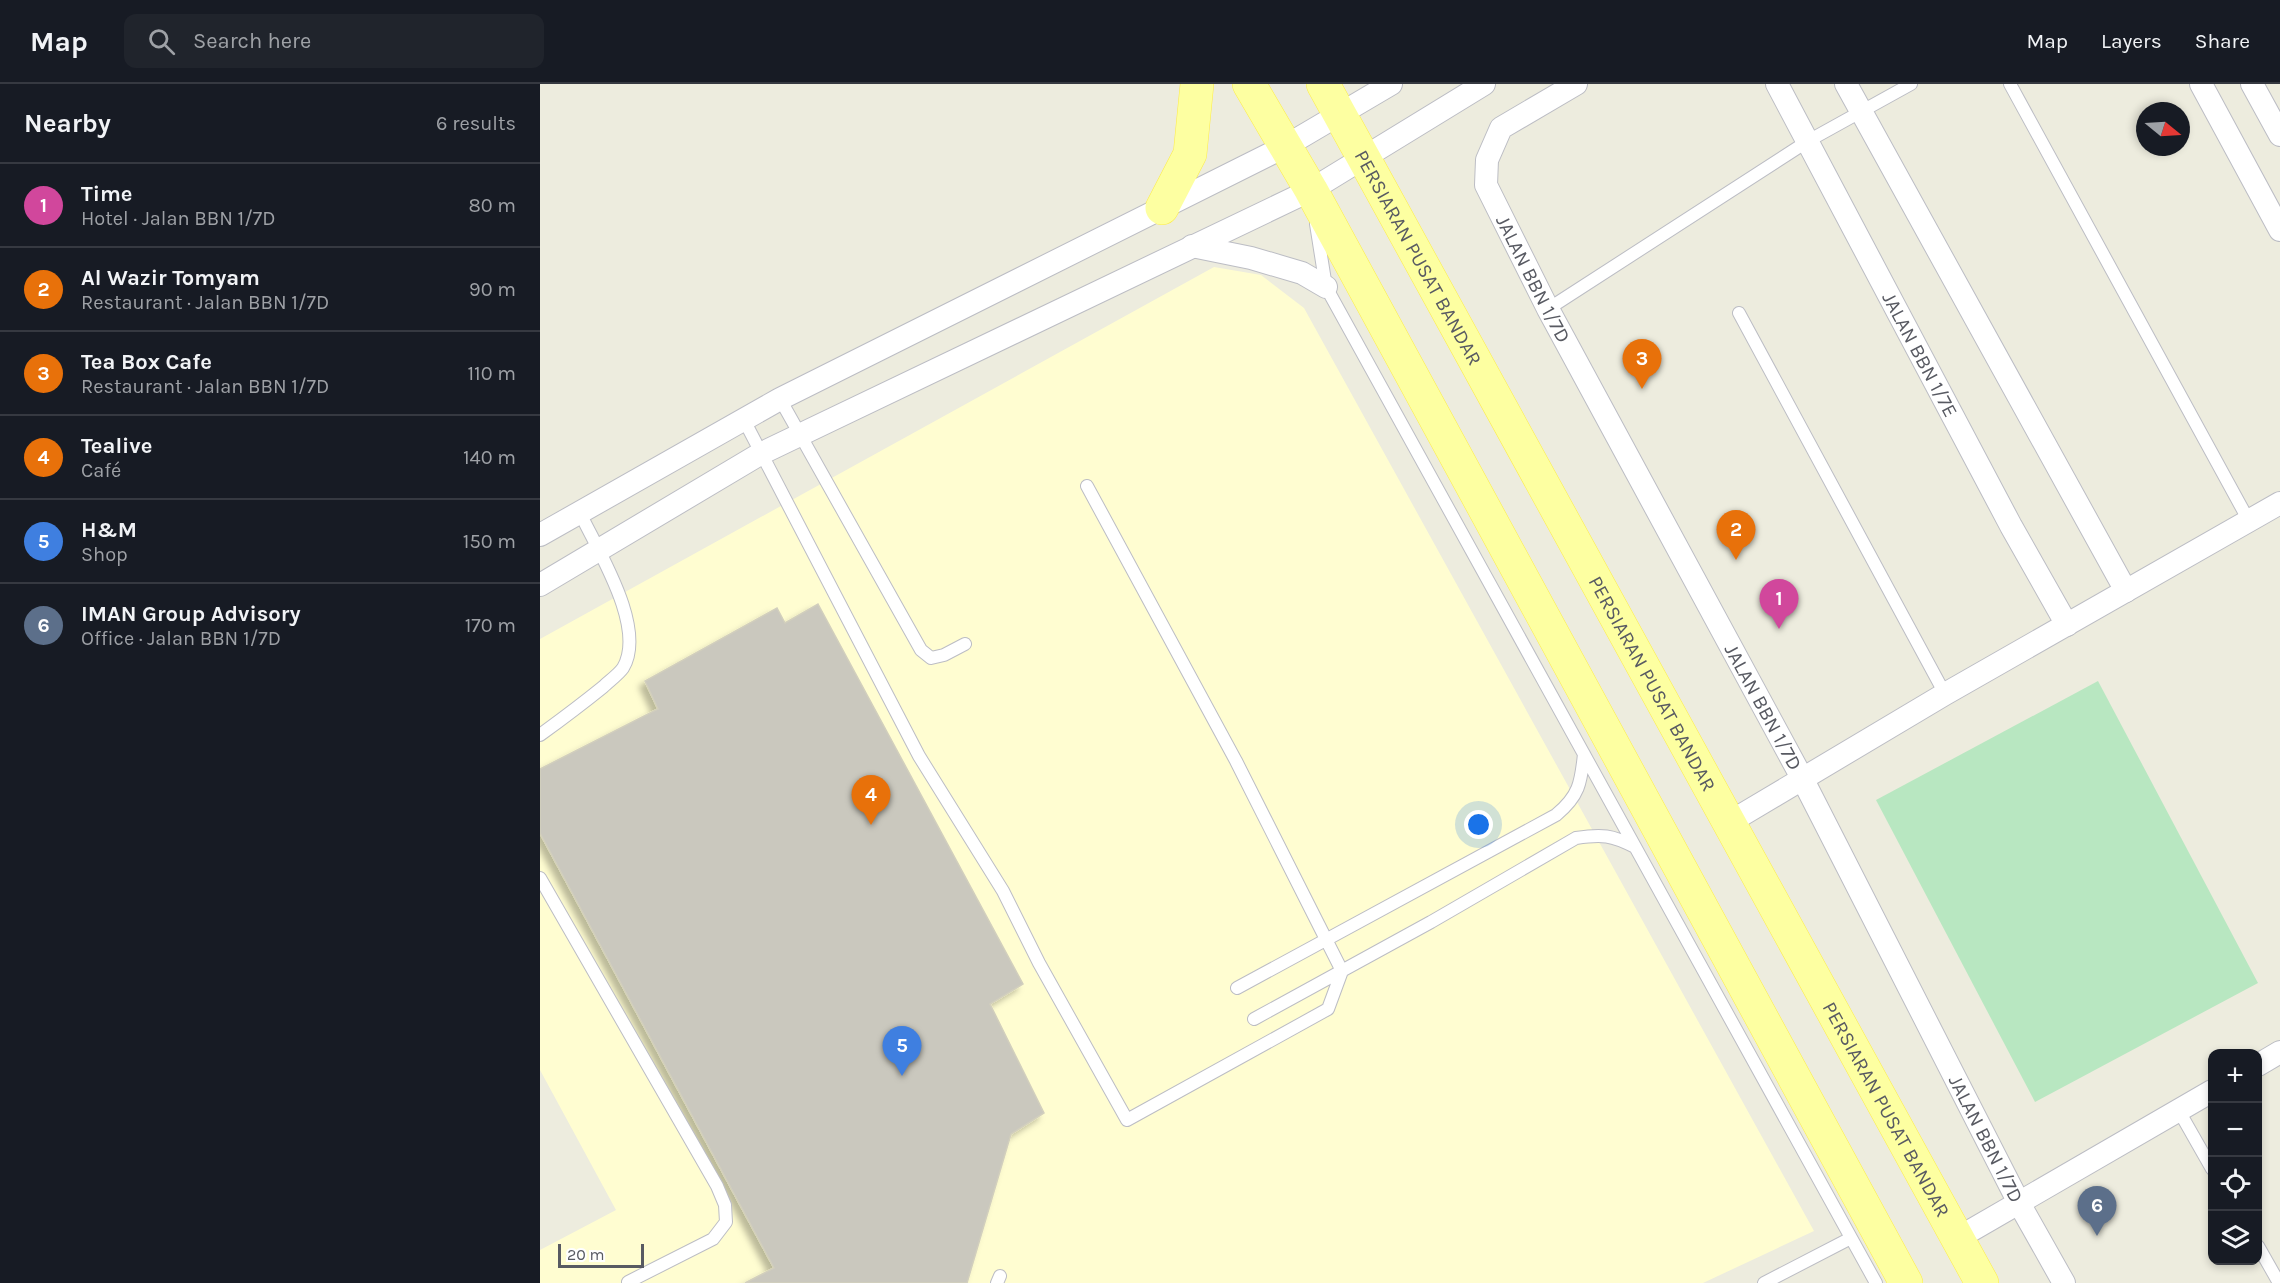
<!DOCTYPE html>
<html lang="en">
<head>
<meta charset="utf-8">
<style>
  body { margin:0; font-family:Karla,sans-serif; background:#20242c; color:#f1f3f6 }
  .controls { position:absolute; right:18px; bottom:18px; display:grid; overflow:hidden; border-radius:12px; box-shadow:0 3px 9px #0003 }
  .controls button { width:54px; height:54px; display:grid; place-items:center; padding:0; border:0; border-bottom:2px solid #363941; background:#171b24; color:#f1f3f6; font:30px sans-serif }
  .compass { position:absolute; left:1596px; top:18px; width:54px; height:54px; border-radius:50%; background:#171b24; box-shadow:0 3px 9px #0003; rotate:108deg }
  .scale { position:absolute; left:18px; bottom:15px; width:86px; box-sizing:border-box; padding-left:6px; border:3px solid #585a62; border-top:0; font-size:16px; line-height:21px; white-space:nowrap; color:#585a62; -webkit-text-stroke:4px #fff; paint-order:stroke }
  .you { position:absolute; left:939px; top:741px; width:21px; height:21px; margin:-15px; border:4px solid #fff; border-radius:50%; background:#1a73e8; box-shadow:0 0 0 9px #1a73e833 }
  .badge { display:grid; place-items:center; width:39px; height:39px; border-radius:50%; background:#b45309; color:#fff; font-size:20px; font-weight:700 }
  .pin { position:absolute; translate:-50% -50px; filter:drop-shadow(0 2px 3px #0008) }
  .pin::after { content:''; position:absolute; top:32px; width:21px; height:18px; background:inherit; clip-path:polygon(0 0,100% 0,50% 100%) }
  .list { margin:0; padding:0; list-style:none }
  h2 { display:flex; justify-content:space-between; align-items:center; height:78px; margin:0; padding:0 24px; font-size:26px }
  h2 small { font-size:20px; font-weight:400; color:#9ea1a6 }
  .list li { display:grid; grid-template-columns:39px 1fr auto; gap:18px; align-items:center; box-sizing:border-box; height:84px; padding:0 24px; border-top:2px solid #363941 }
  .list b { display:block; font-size:22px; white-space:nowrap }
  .list p { margin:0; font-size:20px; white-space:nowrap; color:#9ea1a6 }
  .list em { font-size:20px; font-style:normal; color:#9ea1a6 }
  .icon { flex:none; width:33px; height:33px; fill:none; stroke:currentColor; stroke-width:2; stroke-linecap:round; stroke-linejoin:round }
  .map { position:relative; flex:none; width:1740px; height:1199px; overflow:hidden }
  header { display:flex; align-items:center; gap:36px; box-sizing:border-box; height:84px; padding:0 30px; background:#171b24; border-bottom:2px solid #363941 }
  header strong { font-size:28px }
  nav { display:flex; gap:33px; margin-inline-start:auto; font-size:21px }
  .search { width:420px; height:54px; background:#20242c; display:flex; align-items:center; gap:15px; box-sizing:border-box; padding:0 21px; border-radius:12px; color:#9ea1a6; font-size:22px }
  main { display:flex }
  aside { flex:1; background:#171b24 }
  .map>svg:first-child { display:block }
</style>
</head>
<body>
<header>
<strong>Map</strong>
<div class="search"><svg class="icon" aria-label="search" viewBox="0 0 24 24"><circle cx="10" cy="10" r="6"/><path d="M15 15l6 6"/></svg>Search here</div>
<nav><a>Map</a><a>Layers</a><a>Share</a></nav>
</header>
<main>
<aside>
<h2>Nearby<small>6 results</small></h2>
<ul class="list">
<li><span class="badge" style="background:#d1479c">1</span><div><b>Time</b><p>Hotel · Jalan BBN 1/7D</p></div><em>80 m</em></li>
<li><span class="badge" style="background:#e8710a">2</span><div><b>Al Wazir Tomyam</b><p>Restaurant · Jalan BBN 1/7D</p></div><em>90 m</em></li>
<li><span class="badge" style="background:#e8710a">3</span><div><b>Tea Box Cafe</b><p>Restaurant · Jalan BBN 1/7D</p></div><em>110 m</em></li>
<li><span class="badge" style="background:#e8710a">4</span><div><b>Tealive</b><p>Café</p></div><em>140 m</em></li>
<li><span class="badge" style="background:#3f7fe0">5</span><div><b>H&amp;M</b><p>Shop</p></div><em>150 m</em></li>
<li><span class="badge" style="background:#5c6f8a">6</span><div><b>IMAN Group Advisory</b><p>Office · Jalan BBN 1/7D</p></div><em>170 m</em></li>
</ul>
</aside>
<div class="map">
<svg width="1740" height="1199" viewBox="0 0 1740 1199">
  <defs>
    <filter id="shadow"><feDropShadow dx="-5.5" dy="5.5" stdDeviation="3" flood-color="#0004"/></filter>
  </defs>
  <rect width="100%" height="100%" fill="#edecde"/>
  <path fill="#fffdd1" d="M674,183L721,191L764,224L1274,1147L1163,1199H0V1166L76,1126L0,986V555Z"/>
  <path fill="#b8e7c1" d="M1558,597L1718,899L1495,1018L1336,716Z"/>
  <path fill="#cac8be" stroke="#d2cfbd" stroke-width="1.5" filter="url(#shadow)" d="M278,520L483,900L450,920L504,1029L471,1050L427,1199H205L234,1184L0,749V685L118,625L105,597L237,524L245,539Z"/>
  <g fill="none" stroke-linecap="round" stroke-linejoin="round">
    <defs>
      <path id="lane" d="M1470,0L1709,437
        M776,140L786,203L1336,1199
        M1008,225L1268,57L1371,0
        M1199,229L1405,610
        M240,315L381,566L391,574L404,571L425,560
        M204,336L379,672L463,807L499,879L587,1036L788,925L802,887L696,677L547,402
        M0,651C22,635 42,620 63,603C69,597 78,591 83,584C107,544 58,467 40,429
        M0,794L177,1102L185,1121L186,1138L173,1155L88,1198
        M697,904L1016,731C1039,712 1041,699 1044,670
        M714,935L891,838L1036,754C1062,750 1072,751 1095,763
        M1639,1027L1672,1085
        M1718,1162L1739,1199
        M457,1199L460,1192
        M1224,1199L1311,1154"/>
      <g id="street">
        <path id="s1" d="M1036,0L961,44L947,76L946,101L1008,225L1262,694L1479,1119L1524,1199"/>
        <path id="s2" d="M1237,0L1471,442L1527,541"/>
        <path d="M1306,0L1586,507"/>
        <path d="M1661,0L1740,146"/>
        <path d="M1712,0L1740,51"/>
        <path d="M652,162L711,174L762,189L786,203"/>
        <path d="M0,451L240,315L744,63L851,0"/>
        <path d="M0,501L220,370L771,106L944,0"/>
        <path d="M1190,738L1405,610L1740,419"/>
        <path d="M1718,981L1740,968"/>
        <path d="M1418,1154L1672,1007"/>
      </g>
      <g id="primary">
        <path d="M709,0L771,106L1366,1199"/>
        <path id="s3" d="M783,0L1442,1199"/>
        <path d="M622,124L650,70L657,0"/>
      </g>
    </defs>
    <use href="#lane" stroke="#bcbdc4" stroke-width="14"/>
    <use href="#street" stroke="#bcbdc4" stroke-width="24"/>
    <use href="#primary" stroke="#feed46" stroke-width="34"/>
    <use href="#lane" stroke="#fff" stroke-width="12"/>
    <use href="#street" stroke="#fff" stroke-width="22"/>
    <use href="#primary" stroke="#fdffa1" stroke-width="33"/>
  </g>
  <g text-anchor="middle" stroke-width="6" stroke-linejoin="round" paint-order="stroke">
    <g font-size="20" fill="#585a62" stroke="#fff">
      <text dy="7" stroke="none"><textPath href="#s3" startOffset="198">PERSIARAN PUSAT BANDAR</textPath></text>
      <text dy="7" stroke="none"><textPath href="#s1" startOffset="252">JALAN BBN 1/7D</textPath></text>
      <text dy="7" stroke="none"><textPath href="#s2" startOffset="306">JALAN BBN 1/7E</textPath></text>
      <text dy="7" stroke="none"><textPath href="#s3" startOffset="684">PERSIARAN PUSAT BANDAR</textPath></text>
      <text dy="7" stroke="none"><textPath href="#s1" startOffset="738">JALAN BBN 1/7D</textPath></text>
      <text dy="7" stroke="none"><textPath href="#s3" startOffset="1170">PERSIARAN PUSAT BANDAR</textPath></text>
      <text dy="7" stroke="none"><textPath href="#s1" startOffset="1224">JALAN BBN 1/7D</textPath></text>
    </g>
  </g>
</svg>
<div class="controls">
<button>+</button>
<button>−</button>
<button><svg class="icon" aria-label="locate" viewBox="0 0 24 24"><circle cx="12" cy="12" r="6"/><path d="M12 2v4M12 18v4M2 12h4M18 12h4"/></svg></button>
<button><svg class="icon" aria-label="layers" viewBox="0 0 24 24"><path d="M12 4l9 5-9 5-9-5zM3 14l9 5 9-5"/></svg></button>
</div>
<svg class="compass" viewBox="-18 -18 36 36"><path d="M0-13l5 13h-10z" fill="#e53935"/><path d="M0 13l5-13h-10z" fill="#9ea1a6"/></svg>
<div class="scale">20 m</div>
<div class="you"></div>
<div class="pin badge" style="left:1239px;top:545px;background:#d1479c">1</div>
<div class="pin badge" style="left:1196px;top:476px;background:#e8710a">2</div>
<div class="pin badge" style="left:1102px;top:305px;background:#e8710a">3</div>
<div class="pin badge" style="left:331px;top:741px;background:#e8710a">4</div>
<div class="pin badge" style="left:362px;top:992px;background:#3f7fe0">5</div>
<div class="pin badge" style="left:1557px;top:1152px;background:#5c6f8a">6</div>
</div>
</main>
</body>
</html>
